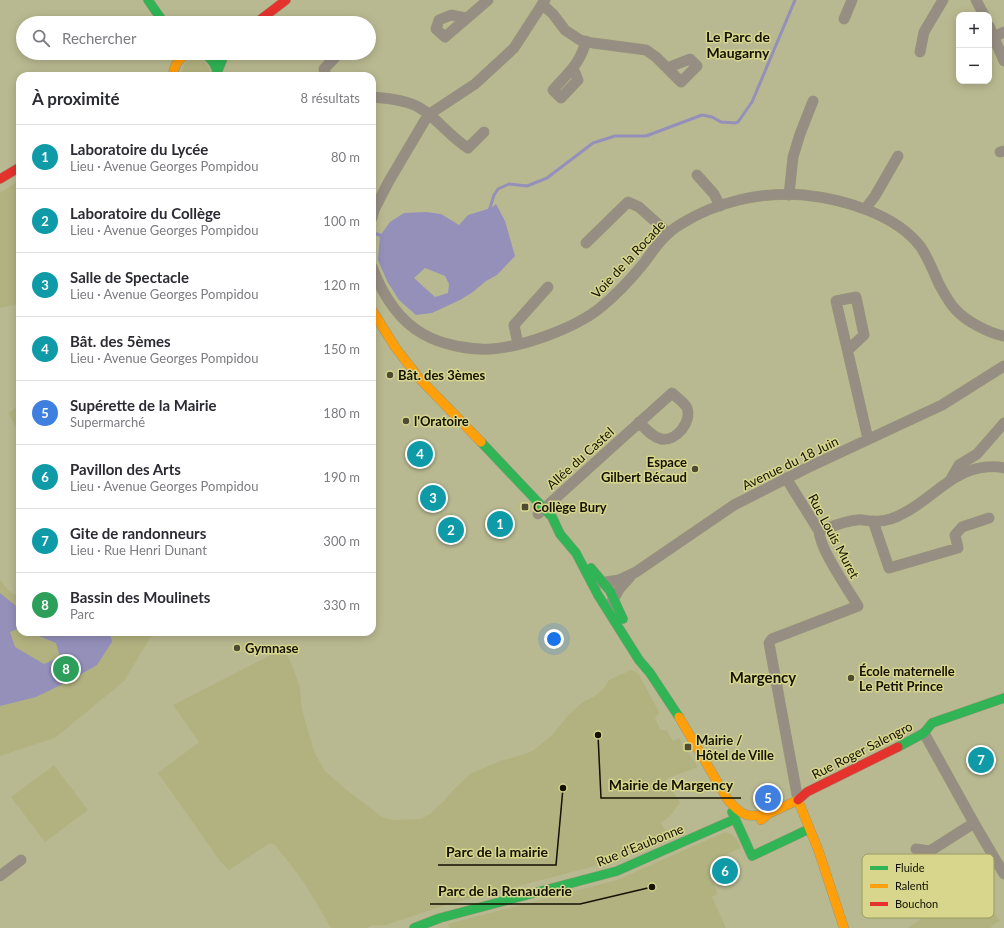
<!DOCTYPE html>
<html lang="fr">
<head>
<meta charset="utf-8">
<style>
  body { margin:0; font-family:Lato,sans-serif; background:#f2f2f3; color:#2b2b33 }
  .controls { position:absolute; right:12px; top:12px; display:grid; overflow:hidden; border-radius:8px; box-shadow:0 2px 10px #0003 }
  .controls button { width:36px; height:36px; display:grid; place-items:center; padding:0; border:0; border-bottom:1px solid #e1e1e2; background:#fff; color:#2b2b33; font:20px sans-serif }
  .you { position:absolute; left:554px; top:639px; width:14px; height:14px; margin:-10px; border:3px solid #fff; border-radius:50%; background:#1a73e8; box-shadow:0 0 0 6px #1a73e833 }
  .badge { display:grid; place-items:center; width:26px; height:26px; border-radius:50%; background:#0b8043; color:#fff; font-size:13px; font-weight:700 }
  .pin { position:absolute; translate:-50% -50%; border:2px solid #fff; box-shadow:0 1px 4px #0006 }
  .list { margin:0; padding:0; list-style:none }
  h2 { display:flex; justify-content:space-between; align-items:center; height:52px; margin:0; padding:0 16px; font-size:17px }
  h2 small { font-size:13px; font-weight:400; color:#7c7c81 }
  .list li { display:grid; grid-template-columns:26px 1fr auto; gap:12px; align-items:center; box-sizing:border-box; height:64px; padding:0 16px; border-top:1px solid #e1e1e2 }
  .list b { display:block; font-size:15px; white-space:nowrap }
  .list p { margin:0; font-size:13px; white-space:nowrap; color:#7c7c81 }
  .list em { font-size:13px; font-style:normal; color:#7c7c81 }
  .icon { flex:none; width:22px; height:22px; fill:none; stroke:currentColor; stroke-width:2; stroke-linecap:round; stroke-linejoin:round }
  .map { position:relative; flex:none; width:1004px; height:928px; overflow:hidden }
  .search { position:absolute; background:#fff; box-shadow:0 2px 10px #0003; left:16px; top:16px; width:360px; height:44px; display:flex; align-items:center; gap:10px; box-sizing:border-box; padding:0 14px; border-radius:22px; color:#7c7c81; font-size:15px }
  .panel { position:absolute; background:#fff; box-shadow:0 2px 10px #0003; left:16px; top:72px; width:360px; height:564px; border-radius:12px }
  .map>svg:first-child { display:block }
</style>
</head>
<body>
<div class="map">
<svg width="1004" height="928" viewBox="0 0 1004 928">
  <rect width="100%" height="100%" fill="#b9b991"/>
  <path fill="#b2b280" d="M193,59C205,59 210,65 211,76H181C181,67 185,62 193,59Z
    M20,180V304L0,308V193Z
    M20,405V433L8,413Z
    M0,580L9,591L20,598V632H154L124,681L55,738L0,756Z
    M284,648L293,667L300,688L302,710L314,751L324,770L343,787L382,817L394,820L421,819L430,814L444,801L454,789L470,774L500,761L525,754L534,750L553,734L568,715L583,702L595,696L604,688L609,680L631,670L638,673L658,710L659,713L655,718L660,729L667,731L673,741L679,738L698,767L666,779L680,803L670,816L661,823L667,833L664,838C649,844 613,865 598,863L595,866L446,905L383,926L373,925L366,928H331L303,881L275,845L270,843L229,870L220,861L158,773L199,742L173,705Z
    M54,765L88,810L45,842L11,797Z
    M725,832C734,834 737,839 741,848L721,857L723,864L708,871L718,894L712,897L726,928H450L448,924L617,880Z
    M976,889L1000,921L991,926L992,928H908L937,908Z"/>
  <path fill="#9590ba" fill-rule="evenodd" d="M496,204L505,221L515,256L497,275L486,281L473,292L460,300L432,313L416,315L399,300L387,281L378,260L380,236L390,222L404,213L426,212L441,214L459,225L468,215L491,208ZM425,268L445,276L449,284L448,293L435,297L414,278Z
    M0,593L16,606L20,608V628L10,632L15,647L44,664L60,657L56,643L29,632H110L112,642L97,665L71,680L36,697L0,706Z"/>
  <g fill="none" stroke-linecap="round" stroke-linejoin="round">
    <path stroke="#9590ba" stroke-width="3" d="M489,211L494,195L498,189L509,184L527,186L547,178L593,143L615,136H646L702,115L712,117L721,122L735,123L738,122L752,102L795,0
      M374,233L382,236"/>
    <defs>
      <path id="street" d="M976,0L984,15
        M543,5L553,14L565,30L580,40L593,43L646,50L656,57L681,82L697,66L690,59L667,68
        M466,18L451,15L439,20L436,29L445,37L488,0
        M844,19L852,0
        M989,26L1004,61
        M994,37L1004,32
        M920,52L924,32L943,0
        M573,68L578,80L561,98L553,90C568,73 580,64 586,41
        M326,76L324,69L339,53
        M372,97C387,98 407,100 420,108C438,119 450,137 468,148L484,132
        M1000,152L1004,151
        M697,175L714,194L720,206
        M789,195L793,157L800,134L813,101
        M865,209L875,196L898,156
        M372,218L374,210L389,181L428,115L475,84L514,48L545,0
        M586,243L628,202L639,207L668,233
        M372,267C382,293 398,320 423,334C442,345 470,350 491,349C523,347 575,328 600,308C616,295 631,279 644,263C655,248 664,234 681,224C716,202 762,191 804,195C843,199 895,214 920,246C928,257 933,271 939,284C944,293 949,303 956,310C967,322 989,333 1004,336
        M518,344L514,325L548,287
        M848,350L864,335L856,297L836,301L868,439
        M786,478L819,531C820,550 848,589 858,606L772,639L769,643L798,800
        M951,479L959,465L977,454L1004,423
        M538,514L672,393C676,397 685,403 687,408C692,422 676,442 661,439C652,437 646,429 639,422
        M873,521L889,568L958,548L955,535L962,527L989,518
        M819,531C831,527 844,521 857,520C862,519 867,521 872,521C884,522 894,519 904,513C932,499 952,470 986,467C992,467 998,466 1004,468
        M599,583L619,580L636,572L734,505L809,467L942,405L1004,366
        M611,603L620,588L630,577
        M924,733L974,823L1004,874
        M916,849L930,851L974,823
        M0,876L21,860"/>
      <path id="fast" d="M148,0L164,23
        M202,53C212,58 217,65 218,76
        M218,70L225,53
        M481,442L552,517L560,534L576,553L598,595L639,660L650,673L679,717
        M591,568L610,591L623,619
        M898,747L924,733L932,723L1004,698
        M732,812L752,856L809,829
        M414,928L440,918L617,871L735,819"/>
      <path id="slow" d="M173,76C174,64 179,58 190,53
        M372,310L395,347L419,378L481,442
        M679,717L728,800C742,816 747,818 768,814
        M761,820L768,814L798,800L819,852L844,928"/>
      <path id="jam" d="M256,23L286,0
        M0,179L20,167
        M798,800L807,792L898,747"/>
    </defs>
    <use href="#street" stroke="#98977a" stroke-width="11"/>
    <use href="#fast" stroke="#98977a" stroke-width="10"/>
    <use href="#slow" stroke="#98977a" stroke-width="10"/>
    <use href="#jam" stroke="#98977a" stroke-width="10"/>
    <use href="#street" stroke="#978e83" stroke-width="10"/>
    <use href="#fast" stroke="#30b455" stroke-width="9"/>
    <use href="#slow" stroke="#ff9f0a" stroke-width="9"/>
    <use href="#jam" stroke="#e5322d" stroke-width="9"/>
  </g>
  <g fill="#4d4c33" stroke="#d7d68c" stroke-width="1.5">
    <circle cx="390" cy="375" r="4"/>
    <circle cx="406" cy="421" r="4"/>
    <circle cx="695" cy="469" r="4"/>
    <rect x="521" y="503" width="8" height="8" rx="2"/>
    <circle cx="237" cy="648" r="4"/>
    <circle cx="851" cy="678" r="4"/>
    <rect x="684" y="743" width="8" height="8" rx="2"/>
  </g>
  <g text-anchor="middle" stroke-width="3" stroke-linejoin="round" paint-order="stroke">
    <g font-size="13" fill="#131100" stroke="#d7d68c">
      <text transform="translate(628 259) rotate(-47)" y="5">Voie de la Rocade</text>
      <text transform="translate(580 458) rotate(-42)" y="5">Allée du Castel</text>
      <text transform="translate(790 463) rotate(-26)" y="5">Avenue du 18 Juin</text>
      <text transform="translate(834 536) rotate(62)" y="5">Rue Louis Muret</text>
      <text transform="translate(862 750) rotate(-27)" y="5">Rue Roger Salengro</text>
      <text transform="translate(640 845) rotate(-22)" y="5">Rue d'Eaubonne</text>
    </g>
    <g font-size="13" font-weight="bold" fill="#131100" stroke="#d7d68c" text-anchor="start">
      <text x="398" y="380">Bât. des 3èmes</text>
      <text x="414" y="426">l'Oratoire</text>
      <text x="687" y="467" text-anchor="end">Espace<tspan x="687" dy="15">Gilbert Bécaud</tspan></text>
      <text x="533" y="512">Collège Bury</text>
      <text x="245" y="653">Gymnase</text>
      <text x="859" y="676">École maternelle<tspan x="859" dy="15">Le Petit Prince</tspan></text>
      <text x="696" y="745">Mairie /<tspan x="696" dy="15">Hôtel de Ville</tspan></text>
    </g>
    <g font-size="14" font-weight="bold" fill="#131100" stroke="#d7d68c">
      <text x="738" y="42">Le Parc de<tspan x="738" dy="16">Maugarny</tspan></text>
    </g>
    <g font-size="15" font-weight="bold" fill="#131100" stroke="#d7d68c">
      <text x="763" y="683">Margency</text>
    </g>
  </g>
  <rect x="862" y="854" width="132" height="64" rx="6" fill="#d7d68c" stroke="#9c9b62" stroke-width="1"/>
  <rect x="870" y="866" width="18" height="4" fill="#30b455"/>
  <rect x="870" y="884" width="18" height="4" fill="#ff9f0a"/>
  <rect x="870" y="902" width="18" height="4" fill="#e5322d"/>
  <g font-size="11" fill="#131100">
    <text x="895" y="872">Fluide</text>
    <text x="895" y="890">Ralenti</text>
    <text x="895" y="908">Bouchon</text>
  </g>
  <path fill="none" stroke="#131100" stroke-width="1.5" d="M598 735L601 798H741M563 788L556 865H438M652 887L580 904H430"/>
  <g fill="#131100" stroke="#d7d68c" stroke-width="1.5">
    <circle cx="598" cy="735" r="4"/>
    <circle cx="563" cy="788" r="4"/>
    <circle cx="652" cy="887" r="4"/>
  </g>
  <g font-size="14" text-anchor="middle" font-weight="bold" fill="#131100" stroke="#d7d68c" stroke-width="3" stroke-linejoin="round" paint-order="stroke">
    <text x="671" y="790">Mairie de Margency</text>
    <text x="497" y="857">Parc de la mairie</text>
    <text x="505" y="896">Parc de la Renauderie</text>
  </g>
</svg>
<div class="controls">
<button>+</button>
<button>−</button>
</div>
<div class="you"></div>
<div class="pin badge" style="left:500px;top:524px;background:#0f9aa8">1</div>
<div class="pin badge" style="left:451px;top:530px;background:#0f9aa8">2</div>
<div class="pin badge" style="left:433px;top:498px;background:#0f9aa8">3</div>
<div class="pin badge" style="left:420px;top:454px;background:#0f9aa8">4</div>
<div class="pin badge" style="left:768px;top:798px;background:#3f7fe0">5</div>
<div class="pin badge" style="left:725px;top:871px;background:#0f9aa8">6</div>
<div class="pin badge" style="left:981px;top:760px;background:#0f9aa8">7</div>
<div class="pin badge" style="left:66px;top:669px;background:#2e9e5b">8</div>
<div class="search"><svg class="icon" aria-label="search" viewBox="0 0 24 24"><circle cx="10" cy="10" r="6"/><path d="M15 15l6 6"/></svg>Rechercher</div>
<section class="panel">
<h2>À proximité<small>8 résultats</small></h2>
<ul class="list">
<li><span class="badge" style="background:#0f9aa8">1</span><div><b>Laboratoire du Lycée</b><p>Lieu · Avenue Georges Pompidou</p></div><em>80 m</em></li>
<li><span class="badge" style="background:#0f9aa8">2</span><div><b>Laboratoire du Collège</b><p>Lieu · Avenue Georges Pompidou</p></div><em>100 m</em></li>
<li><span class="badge" style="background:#0f9aa8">3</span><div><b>Salle de Spectacle</b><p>Lieu · Avenue Georges Pompidou</p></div><em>120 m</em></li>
<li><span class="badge" style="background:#0f9aa8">4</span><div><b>Bât. des 5èmes</b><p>Lieu · Avenue Georges Pompidou</p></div><em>150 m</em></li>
<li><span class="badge" style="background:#3f7fe0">5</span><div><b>Supérette de la Mairie</b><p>Supermarché</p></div><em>180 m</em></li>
<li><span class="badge" style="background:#0f9aa8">6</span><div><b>Pavillon des Arts</b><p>Lieu · Avenue Georges Pompidou</p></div><em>190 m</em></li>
<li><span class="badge" style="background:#0f9aa8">7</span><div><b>Gite de randonneurs</b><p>Lieu · Rue Henri Dunant</p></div><em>300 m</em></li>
<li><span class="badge" style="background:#2e9e5b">8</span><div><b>Bassin des Moulinets</b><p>Parc</p></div><em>330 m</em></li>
</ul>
</section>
</div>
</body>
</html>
